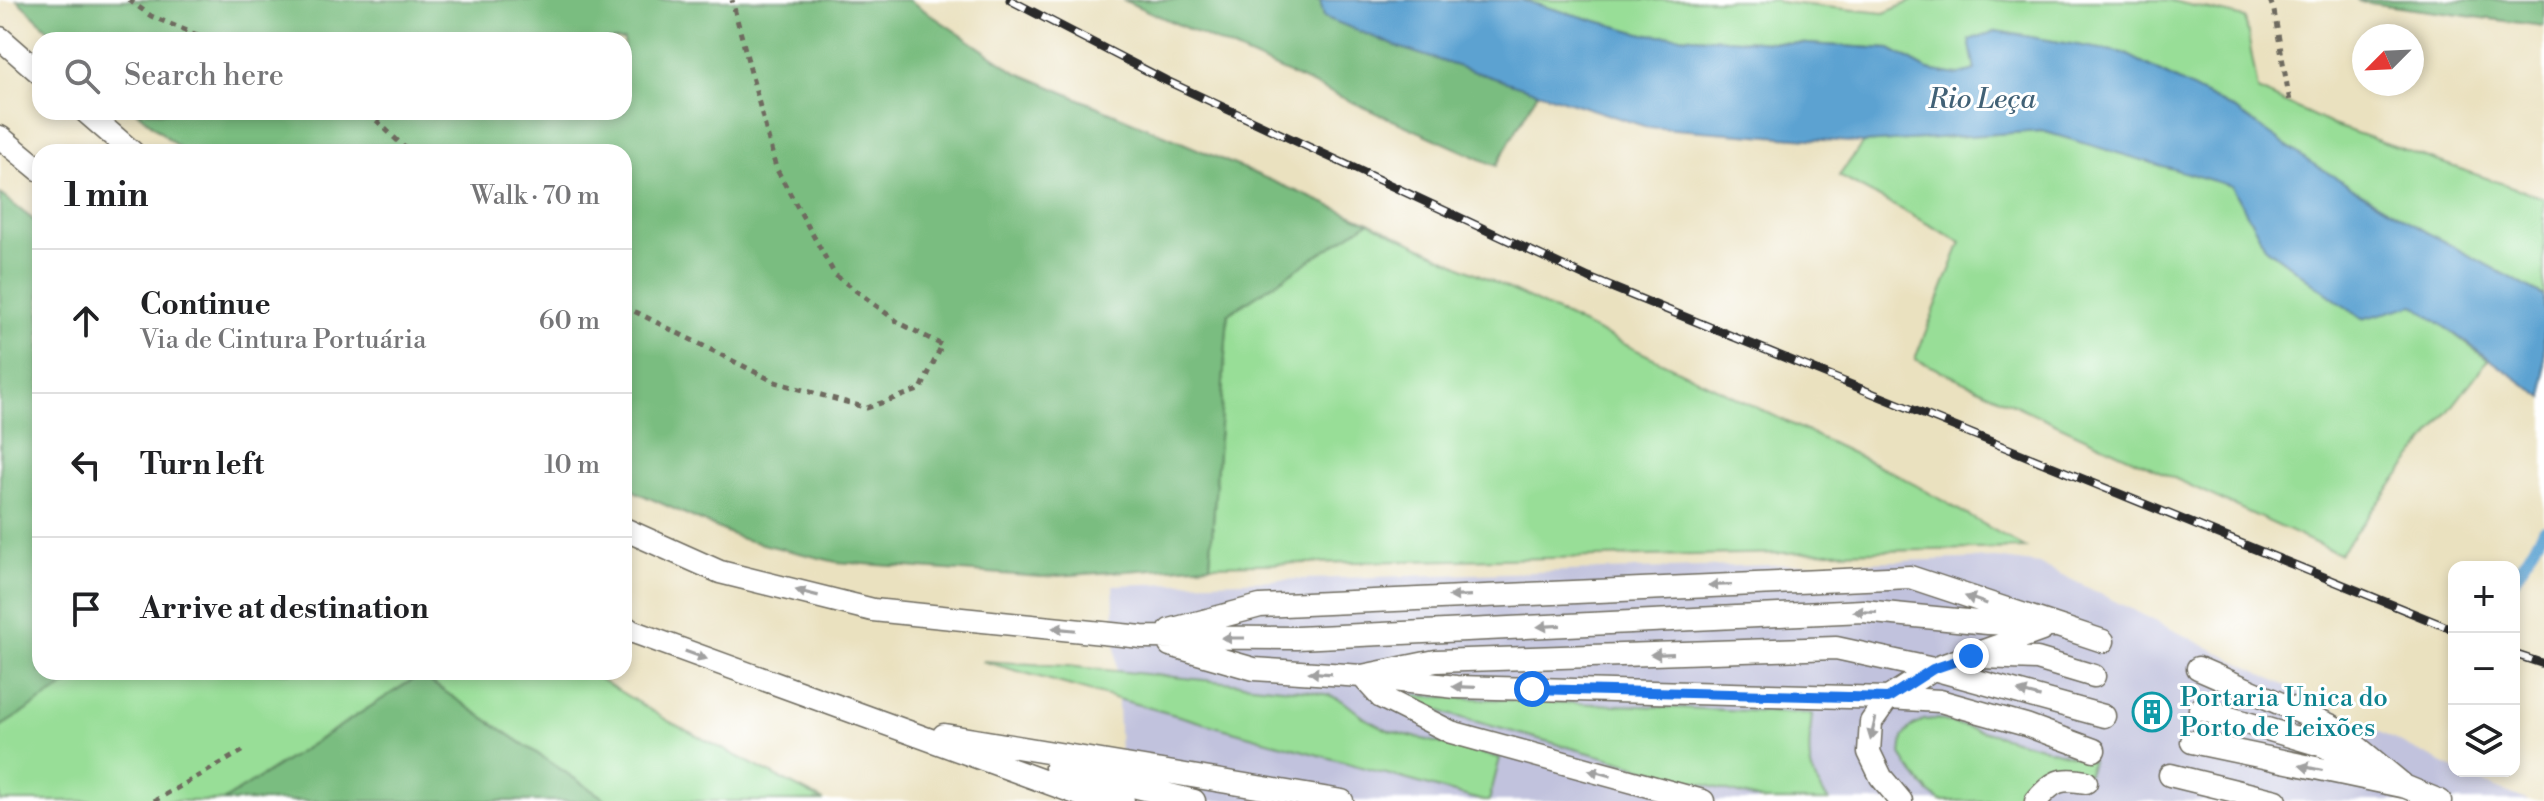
<!DOCTYPE html>
<html lang="en">
<head>
<meta charset="utf-8">
<style>
  body { margin:0; font-family:"Libre Bodoni",serif; background:#f2f2f2; color:#202124 }
  .controls { position:absolute; right:24px; bottom:24px; display:grid; overflow:hidden; border-radius:16px; box-shadow:0 4px 12px #0003 }
  .controls button { width:72px; height:72px; display:grid; place-items:center; padding:0; border:0; border-bottom:2px solid #e0e0e0; background:#fff; color:#202124; font:40px sans-serif }
  .compass { position:absolute; left:2352px; top:24px; width:72px; height:72px; border-radius:50%; background:#fff; box-shadow:0 4px 12px #0003; rotate:246deg }
  .stop { position:absolute; width:24px; height:24px; margin:-18px; border:6px solid #1a73e8; border-radius:50%; background:#fff }
  .stop.end { background:#1a73e8; border-color:#fff; box-shadow:0 2px 8px #0008 }
  .list { margin:0; padding:0; list-style:none }
  h2 { display:flex; justify-content:space-between; align-items:center; height:104px; margin:0; padding:0 32px; font-size:34px }
  h2 small { font-size:26px; font-weight:400; color:#757577 }
  .list li { display:grid; grid-template-columns:52px 1fr auto; gap:24px; align-items:center; box-sizing:border-box; height:144px; padding:0 32px; border-top:2px solid #e0e0e0 }
  .list b { display:block; font-size:30px; white-space:nowrap }
  .list p { margin:0; font-size:26px; white-space:nowrap; color:#757577 }
  .list em { font-size:26px; font-style:normal; color:#757577 }
  .icon { flex:none; width:44px; height:44px; fill:none; stroke:currentColor; stroke-width:2; stroke-linecap:round; stroke-linejoin:round }
  .map { position:relative; flex:none; width:2544px; height:801px; overflow:hidden }
  .search { position:absolute; background:#fff; box-shadow:0 4px 12px #0003; left:32px; top:32px; width:600px; height:88px; display:flex; align-items:center; gap:20px; box-sizing:border-box; padding:0 28px; border-radius:24px; color:#757577; font-size:30px }
  .panel { position:absolute; background:#fff; box-shadow:0 4px 12px #0003; left:32px; top:144px; width:600px; height:536px; border-radius:24px }
  .map>svg:first-child { display:block }
</style>
</head>
<body>
<div class="map">
<svg width="2544" height="801" viewBox="0 0 2544 801">
  <rect width="100%" height="100%" fill="#fff"/>
  <filter id="ink" filterUnits="userSpaceOnUse"><feTurbulence type="fractalNoise" baseFrequency=".0125" numOctaves="2"/><feDisplacementMap in="SourceGraphic" scale="16" xChannelSelector="R" yChannelSelector="G"/><feConvolveMatrix kernelMatrix="1 2 1 2 8 2 1 2 1" color-interpolation-filters="sRGB"/></filter>
  <filter id="wash" filterUnits="userSpaceOnUse"><feTurbulence type="fractalNoise" baseFrequency=".006" numOctaves="4" result="noise"/><feDisplacementMap in="SourceGraphic" scale="32" xChannelSelector="R" yChannelSelector="G"/><feGaussianBlur stdDeviation="1.8" result="paint"/><feColorMatrix in="noise" values="0 0 0 0 0 0 0 0 0 0 0 0 0 0 0 0 0 1.4 0 .05"/><feComposite in="paint" operator="in"/></filter>
  <g filter="url(#wash)">
    <rect width="100%" height="100%" fill="#eae1bf"/>
    <path fill="#c1c2dd" d="M1996,558L2040,564L2454,769V771L2529,801H1122L1113,585Z"/>
    <path fill="#98de97" stroke="#628461" stroke-width="2" d="M1521,0H1775L1777,2L1884,13L1915,0H2168L2245,18L2258,90L2333,125L2544,198V296L2428,233L2310,162L2237,111L2124,53L1996,31L1975,70L1957,75L1928,70L1890,49L1644,34Z
      M2042,131L2232,186L2266,248L2362,319L2414,304L2488,360L2339,554L1915,359L1961,242L1839,176L1863,143Z
      M1369,222L1896,474L2025,548L1210,565L1228,314Z
      M982,661L1067,666L1311,691L1329,695L1343,701L1366,719L1390,731L1500,758L1489,801H1483Z
      M87,672H588L670,722L824,801H608L420,675L223,801H0V727Z
      M1402,695L1812,714C1809,751 1803,768 1829,801H1764L1448,714Z
      M1937,719L2092,761L2088,774C2055,767 2034,768 2017,801H1940L1929,792L1908,767L1901,754L1903,738L1910,728L1924,720Z"/>
    <path fill="#7abd80" stroke="#527456" stroke-width="2" d="M17,0H909L1016,72L1369,222L1228,314L1210,565L1042,577L836,562L742,539L638,493L624,484V152H184L137,112H624V40H60Z
      M1123,0H1320L1324,17L1401,48L1538,92L1496,166Z
      M2357,0H2544V26L2361,2Z
      M0,194L40,225V672H87L0,727Z
      M420,675L608,801H223Z"/>
    <path fill="#5ca2d1" stroke="#44667e" stroke-width="2" d="M1320,0H1521L1644,34L1890,49L1928,70L1957,75L1975,70L1969,40L1996,31L2124,53L2237,111L2310,162L2428,233L2544,296V398L2414,305L2362,319L2266,248L2232,186L2042,131L1863,143L1647,127L1401,48L1324,17Z"/>
    <g fill="none" stroke-linecap="round" stroke-linejoin="round">
      <path stroke="#5ca2d1" stroke-width="12" d="M2514,580L2544,530"/>
    </g>
  </g>
  <g filter="url(#ink)">
    <g fill="none" stroke-linecap="round" stroke-linejoin="round">
      <defs>
        <path id="lane" d="M0,38L40,73
          M86,112L132,152
          M0,137L40,170
          M624,529L720,572L873,610L1142,637L1297,638L1863,611L1988,623L2054,626
          M624,626L631,631L1098,801
          M1170,630L1260,606L1910,577L2103,641
          M1170,645L1254,669L1362,676L1436,661L1836,648L1933,669L2104,716
          M1982,657L2037,659L2094,676
          M2198,668L2332,726L2402,784
          M1362,676L1381,697L1451,732L1703,801
          M1383,679L1456,687L1888,698L1940,701L2026,725L2094,750
          M2200,709L2324,746L2369,768
          M944,735L1342,801
          M2192,742L2406,787L2440,801
          M1056,767L1194,801
          M2170,775L2276,801
          M1087,789L1123,801
          M1901,801L1881,777L1869,752L1871,722L1888,698L1933,669L2042,630
          M2036,801C2053,781 2060,777 2086,782"/>
      </defs>
      <use href="#lane" stroke="#6e6b5f" stroke-width="25"/>
      <path stroke="#6e6b5f" stroke-width="5" stroke-dasharray="6 6" stroke-linecap="butt" d="M129,0L151,16L209,40
        M2270,0L2274,11L2290,102
        M368,112L409,152
        M624,306L775,382L867,408L921,389L942,345L898,322L835,275L776,168L732,0
        M154,801L248,748"/>
      <use href="#lane" stroke="#fff" stroke-width="22"/>
      <defs>
        <path id="rail" d="M1010,0L1165,80L1589,278L2454,630
          M2514,654L2544,664"/>
      </defs>
      <use href="#rail" stroke="#2b2b2b" stroke-width="9"/>
      <use href="#rail" stroke="#fff" stroke-width="6" stroke-dasharray="18" stroke-linecap="butt"/>
    </g>
    <defs><path id="oneway-solid" d="M-6-.8H1V-3.2L6.5 0L1 3.2V.8H-6Z" transform="scale(2)"/></defs>
    <g fill="#a0a0a0">
      <use href="#oneway-solid" transform="translate(1720 585) rotate(178)"/>
      <use href="#oneway-solid" transform="translate(807 593) rotate(-166)"/>
      <use href="#oneway-solid" transform="translate(1460 596) rotate(178)"/>
      <use href="#oneway-solid" transform="translate(1976 600) rotate(-161)"/>
      <use href="#oneway-solid" transform="translate(1865 612) rotate(-178)"/>
      <use href="#oneway-solid" transform="translate(1549 626) rotate(177)"/>
      <use href="#oneway-solid" transform="translate(1064 629) rotate(-174)"/>
      <use href="#oneway-solid" transform="translate(1233 638) rotate(-180)"/>
      <use href="#oneway-solid" transform="translate(1662 654) rotate(178)"/>
      <use href="#oneway-solid" transform="translate(696 655) rotate(20)"/>
      <use href="#oneway-solid" transform="translate(1320 673) rotate(-176)"/>
      <use href="#oneway-solid" transform="translate(1464 687) rotate(-178)"/>
      <use href="#oneway-solid" transform="translate(2029 694) rotate(-165)"/>
      <use href="#oneway-solid" transform="translate(1873 729) rotate(103)"/>
      <use href="#oneway-solid" transform="translate(2311 768) rotate(-168)"/>
      <use href="#oneway-solid" transform="translate(1600 773) rotate(-165)"/>
    </g>
  </g>
  <g fill="none" stroke-linecap="round" stroke-linejoin="round" filter="url(#ink)">
    <path stroke="#1a73e8" stroke-width="10" d="M1532,689L1888,698L1933,669L1971,656"/>
  </g>
  <defs>
    <symbol id="building-ring" viewBox="-11 -11 22 22"><circle r="9.5" fill="#fff" stroke="#0f9aa8" stroke-width="1.5"/><path d="M-4-6H4V6H1V3H-1V6H-4ZM-2.5-4.3h1.7v1.8h-1.7ZM.8-4.3h1.7v1.8H.8ZM-2.5-1h1.7V.8h-1.7ZM.8-1h1.7V.8H.8Z" fill="#0f9aa8"/></symbol>
  </defs>
  <g fill-rule="evenodd">
    <use href="#building-ring" x="2130" y="690" width="44" height="44"/>
  </g>
  <g text-anchor="middle" stroke-width="6" stroke-linejoin="round" paint-order="stroke">
    <g font-size="26" fill="#0d838f" stroke="#fff" text-anchor="start">
      <text x="2180" y="706">Portaria Unica do<tspan x="2180" dy="30">Porto de Leixões</tspan></text>
    </g>
    <g font-size="28" font-style="italic" fill="#416176" stroke="#fff">
      <text x="1982" y="108">Rio Leça</text>
    </g>
  </g>
</svg>
<div class="controls">
<button>+</button>
<button>−</button>
<button><svg class="icon" aria-label="layers" viewBox="0 0 24 24"><path d="M12 4l9 5-9 5-9-5zM3 14l9 5 9-5"/></svg></button>
</div>
<svg class="compass" viewBox="-18 -18 36 36"><path d="M0-13l5 13h-10z" fill="#e53935"/><path d="M0 13l5-13h-10z" fill="#757577"/></svg>
<div class="stop" style="left:1532px;top:689px"></div>
<div class="stop end" style="left:1971px;top:656px"></div>
<div class="search"><svg class="icon" aria-label="search" viewBox="0 0 24 24"><circle cx="10" cy="10" r="6"/><path d="M15 15l6 6"/></svg>Search here</div>
<section class="panel">
<h2>1 min<small>Walk · 70 m</small></h2>
<ul class="list">
<li><svg class="icon" aria-label="ahead" viewBox="0 0 24 24"><path d="M12 20V5M6 11l6-6 6 6"/></svg><div><b>Continue</b><p>Via de Cintura Portuária</p></div><em>60 m</em></li>
<li><svg class="icon" aria-label="left" viewBox="0 0 24 24"><path d="M17 20v-9H6M10 6l-5 5 5 5"/></svg><div><b>Turn left</b></div><em>10 m</em></li>
<li><svg class="icon" aria-label="arrive" viewBox="0 0 24 24"><path d="M6 21V4h12l-3 4 3 4H6"/></svg><div><b>Arrive at destination</b></div></li>
</ul>
</section>
</div>
</body>
</html>
